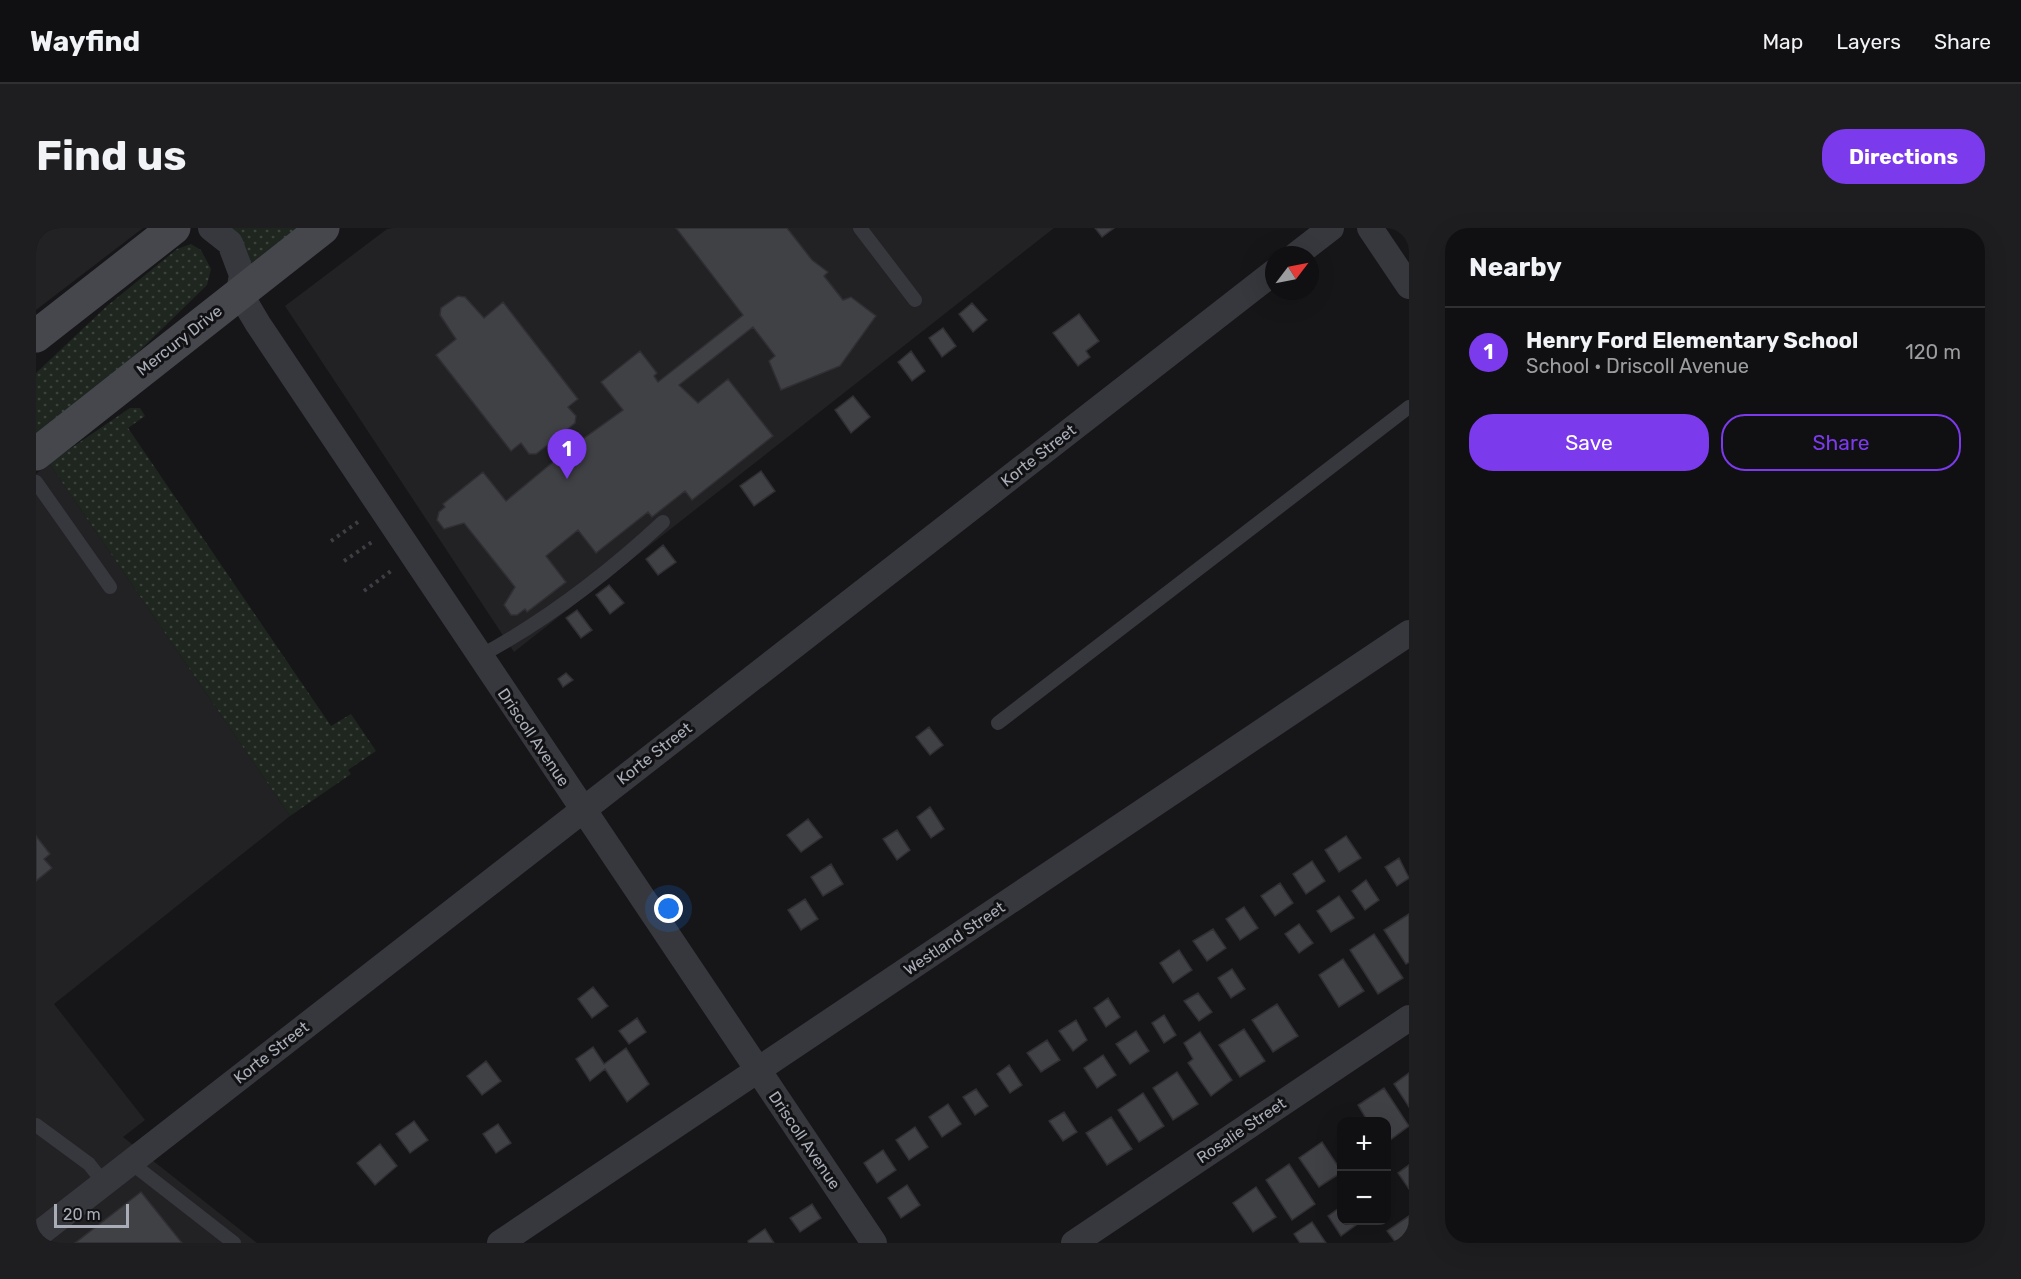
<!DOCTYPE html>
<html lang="en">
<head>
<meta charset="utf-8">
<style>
  body { margin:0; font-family:Rubik,sans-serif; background:#1e1e20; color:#f1f3f6 }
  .controls { position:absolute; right:18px; bottom:18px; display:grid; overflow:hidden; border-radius:12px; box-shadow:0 6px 24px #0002 }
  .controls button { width:54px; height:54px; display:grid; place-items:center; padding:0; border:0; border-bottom:2px solid #303032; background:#101012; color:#f1f3f6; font:30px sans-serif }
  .compass { position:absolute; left:1229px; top:18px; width:54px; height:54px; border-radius:50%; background:#101012; box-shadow:0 6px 24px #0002; rotate:58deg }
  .scale { position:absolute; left:18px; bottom:15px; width:75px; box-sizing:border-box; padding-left:6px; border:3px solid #a8adb8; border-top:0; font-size:16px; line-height:21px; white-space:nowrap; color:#a8adb8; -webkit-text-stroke:4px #111113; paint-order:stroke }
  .you { position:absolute; left:633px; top:681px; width:21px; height:21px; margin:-15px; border:4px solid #fff; border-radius:50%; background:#1a73e8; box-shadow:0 0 0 9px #1a73e833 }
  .badge { display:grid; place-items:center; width:39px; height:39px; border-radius:50%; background:#7c3aed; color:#fff; font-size:20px; font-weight:700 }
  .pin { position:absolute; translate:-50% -50px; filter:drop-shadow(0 2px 3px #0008) }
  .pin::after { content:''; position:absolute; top:32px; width:21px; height:18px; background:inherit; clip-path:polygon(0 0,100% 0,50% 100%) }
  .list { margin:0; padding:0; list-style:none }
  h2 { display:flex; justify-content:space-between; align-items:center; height:78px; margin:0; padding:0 24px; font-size:26px }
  h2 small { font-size:20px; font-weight:400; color:#9c9d9f }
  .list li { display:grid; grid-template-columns:39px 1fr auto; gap:18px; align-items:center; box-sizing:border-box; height:90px; padding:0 24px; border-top:2px solid #303032 }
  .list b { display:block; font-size:22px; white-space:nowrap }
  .list p { margin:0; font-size:20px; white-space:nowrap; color:#9c9d9f }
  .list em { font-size:20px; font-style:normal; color:#9c9d9f }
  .actions { display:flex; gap:12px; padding:18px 24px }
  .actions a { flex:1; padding:14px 0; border:2px solid #7c3aed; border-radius:24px; text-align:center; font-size:21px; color:#7c3aed }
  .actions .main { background:#7c3aed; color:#fff }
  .map { position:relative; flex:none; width:1373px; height:1015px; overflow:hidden; border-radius:24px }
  header { display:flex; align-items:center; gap:36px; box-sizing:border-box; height:84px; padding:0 30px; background:#101012; border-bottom:2px solid #303032 }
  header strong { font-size:28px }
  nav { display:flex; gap:33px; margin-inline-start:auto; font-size:21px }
  .intro { display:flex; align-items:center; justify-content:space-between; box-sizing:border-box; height:144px; padding:0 36px }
  h1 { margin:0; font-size:42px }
  .button { padding:15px 27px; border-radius:24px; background:#7c3aed; color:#fff; font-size:21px; font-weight:700 }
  main { display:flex; gap:36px; padding:0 36px }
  aside { flex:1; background:#101012; border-radius:24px; box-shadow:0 6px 24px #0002 }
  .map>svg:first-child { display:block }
</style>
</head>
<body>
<header>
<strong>Wayfind</strong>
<nav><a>Map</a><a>Layers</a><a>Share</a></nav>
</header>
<div class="intro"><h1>Find us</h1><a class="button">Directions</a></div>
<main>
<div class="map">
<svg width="1373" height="1015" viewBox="0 0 1373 1015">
  <defs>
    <pattern id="grass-dots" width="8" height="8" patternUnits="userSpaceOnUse" patternTransform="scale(1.5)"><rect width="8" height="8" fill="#1e261f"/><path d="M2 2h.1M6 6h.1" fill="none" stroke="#3c433d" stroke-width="1.8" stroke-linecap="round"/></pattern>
  </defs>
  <rect width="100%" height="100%" fill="#161618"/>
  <path fill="#222225" d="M0,0H107L0,82Z
    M357,0H1018L478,424L249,78L351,1Z
    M13,235L254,588L18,776L109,892L87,909L221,1015H0V246Z"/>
  <path fill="url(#grass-dots)" d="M195,0H277L232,35L210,38Z
    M155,16L165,22L175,41L171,57L47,178L0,212V145L71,78L141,21Z
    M94,180H104L109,188L92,200L295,498L315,486L340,523L312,542L315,546L254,588L13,235Z"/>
  <path fill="#404145" stroke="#303034" stroke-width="1.5" d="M640,0H751L776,32L792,44L788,48L807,72L815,69L840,88L804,138L745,162L733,133L739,128L717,99L643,157L662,175L692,151L737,208L656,272L649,263L616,289L612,284L560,325L542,302L510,328L530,354L491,384L489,381L481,387H475L468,377L479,359L428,295L408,301L401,292L403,284L409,279L407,276L447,244L470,273L523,229L513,216L500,226H493L485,215L475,223L400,127L420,111L404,87L405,80L422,68L429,69L448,90L467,74L542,171L532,179L540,188L539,195L527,205L537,218L587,182L565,154L604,123L621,145L618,148L622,154L707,87Z
    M1059,0H1078L1066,9Z
    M936,75L951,92L937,104L923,86Z
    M1043,86L1063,113L1050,123L1054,129L1042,138L1017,105Z
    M907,100L920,118L906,129L893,110Z
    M875,123L889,143L876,153L862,134Z
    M817,168L834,189L815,205L799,182Z
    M725,243L739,263L718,278L704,258Z
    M627,317L640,334L622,347L610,331Z
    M573,357L588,375L574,386L560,367Z
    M541,382L556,402L545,410L530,390Z
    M530,445L537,452L527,459L522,451Z
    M893,499L907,517L894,527L880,509Z
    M894,579L908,601L895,610L881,589Z
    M772,591L786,609L765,624L751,607Z
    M861,602L874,622L861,632L847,611Z
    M0,608L14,626L8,631L16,640L0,653Z
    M1310,608L1325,630L1303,644L1289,622Z
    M1363,630L1373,650L1361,658L1349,639Z
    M1276,633L1289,653L1270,666L1257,646Z
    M795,636L807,656L787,668L775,649Z
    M1330,652L1343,672L1329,682L1316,663Z
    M1244,655L1257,675L1239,688L1225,668Z
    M1303,668L1318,690L1295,704L1281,683Z
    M769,671L782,691L765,702L752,682Z
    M1208,679L1222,700L1204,712L1190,691Z
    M1373,686V734L1370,736L1348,702Z
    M1263,696L1277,715L1263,725L1249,706Z
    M1177,701L1190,720L1171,733L1157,713Z
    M1338,706L1367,750L1342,766L1314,722Z
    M1143,722L1156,742L1137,755L1124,735Z
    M1307,731L1328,763L1303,779L1283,747Z
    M1196,741L1209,761L1195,770L1182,750Z
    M557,759L572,778L556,790L542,771Z
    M1162,765L1176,784L1163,793L1148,773Z
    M1072,770L1084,789L1070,799L1058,780Z
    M1241,776L1262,808L1237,824L1216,792Z
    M1128,787L1140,807L1128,815L1116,795Z
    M601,790L610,804L593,816L583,803Z
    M1040,792L1051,812L1037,823L1023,803Z
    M1208,801L1229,833L1204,849L1183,817Z
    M1100,803L1113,823L1094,836L1080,816Z
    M1164,804L1196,852L1175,868L1152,835L1157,831L1148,815Z
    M1011,812L1024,832L1005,844L991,825Z
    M557,819L568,836L590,820L613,856L591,874L569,841L554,853L540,831Z
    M1067,827L1080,847L1061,860L1048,840Z
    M450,833L465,853L446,867L431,848Z
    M973,837L986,857L974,865L961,846Z
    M1141,844L1162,876L1137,892L1117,860Z
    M1373,845V879L1358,856Z
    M1348,860L1373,898L1350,915V894H1332L1322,877Z
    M940,861L952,878L939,887L927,869Z
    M1107,865L1128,898L1103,914L1082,882Z
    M912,876L925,896L906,909L893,889Z
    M1028,884L1041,904L1027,913L1013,893Z
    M1075,889L1096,921L1071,937L1050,905Z
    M378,893L392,912L374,925L360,906Z
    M462,896L475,915L460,925L447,906Z
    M879,899L892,919L873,932L860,912Z
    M1286,914L1306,944L1283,959L1263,930Z
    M344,916L361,938L339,957L321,935Z
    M847,922L860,942L841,955L828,935Z
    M1253,936L1279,976L1256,992L1230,952Z
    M1373,937V961L1362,945Z
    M871,957L884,977L865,990L852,970Z
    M1220,959L1240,989L1217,1004L1197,975Z
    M105,964L146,1015H39Z
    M776,976L785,990L764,1004L754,990Z
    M1306,978V992H1317L1320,997L1305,1008L1292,988Z
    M1373,988V1015H1360L1351,1003Z
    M1276,994L1290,1015H1264L1258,1006Z
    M729,1001L738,1015H713L712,1013Z"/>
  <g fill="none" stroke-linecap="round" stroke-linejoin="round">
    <path stroke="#3d3f44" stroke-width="4" stroke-dasharray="3 4.5" stroke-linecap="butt" d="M295,313L322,294
      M308,333L336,314
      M328,363L355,343"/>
    <path stroke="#37383d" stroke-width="14" d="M824,0L879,72
      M0,254L74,359
      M444,428C509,393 572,345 627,294
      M962,495L1373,179
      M0,897L53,936L68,955
      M94,934L198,1015"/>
    <path stroke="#37383d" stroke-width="26" d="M175,0L194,15L206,47L203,64L222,96L838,1015
      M1334,0L1373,58
      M1260,27L1295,0
      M0,1008L1238,44
      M464,1015L1373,405
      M1038,1015L1373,790"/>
    <path stroke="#45474d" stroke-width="33" d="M0,108L138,0
      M0,226L287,0"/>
  </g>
  <g text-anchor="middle" stroke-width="6" stroke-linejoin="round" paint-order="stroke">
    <g font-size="16" fill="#a8adb8" stroke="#111113">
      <text transform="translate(143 112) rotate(-38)" y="6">Mercury Drive</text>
      <text transform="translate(1002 227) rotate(-38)" y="6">Korte Street</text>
      <text transform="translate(498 509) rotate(56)" y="6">Driscoll Avenue</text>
      <text transform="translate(618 525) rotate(-38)" y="6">Korte Street</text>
      <text transform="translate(918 710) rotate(-34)" y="6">Westland Street</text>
      <text transform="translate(235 824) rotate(-38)" y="6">Korte Street</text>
      <text transform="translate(1205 902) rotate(-34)" y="6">Rosalie Street</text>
      <text transform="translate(769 912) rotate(56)" y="6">Driscoll Avenue</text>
    </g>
  </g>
</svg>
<div class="controls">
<button>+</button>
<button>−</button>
</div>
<svg class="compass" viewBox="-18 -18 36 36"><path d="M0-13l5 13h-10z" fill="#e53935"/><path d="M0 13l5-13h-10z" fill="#9c9d9f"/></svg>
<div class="scale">20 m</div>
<div class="you"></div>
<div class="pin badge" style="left:531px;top:251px">1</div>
</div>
<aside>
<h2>Nearby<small></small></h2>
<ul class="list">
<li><span class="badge">1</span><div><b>Henry Ford Elementary School</b><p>School · Driscoll Avenue</p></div><em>120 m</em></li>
</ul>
<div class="actions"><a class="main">Save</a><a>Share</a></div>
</aside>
</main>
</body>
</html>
